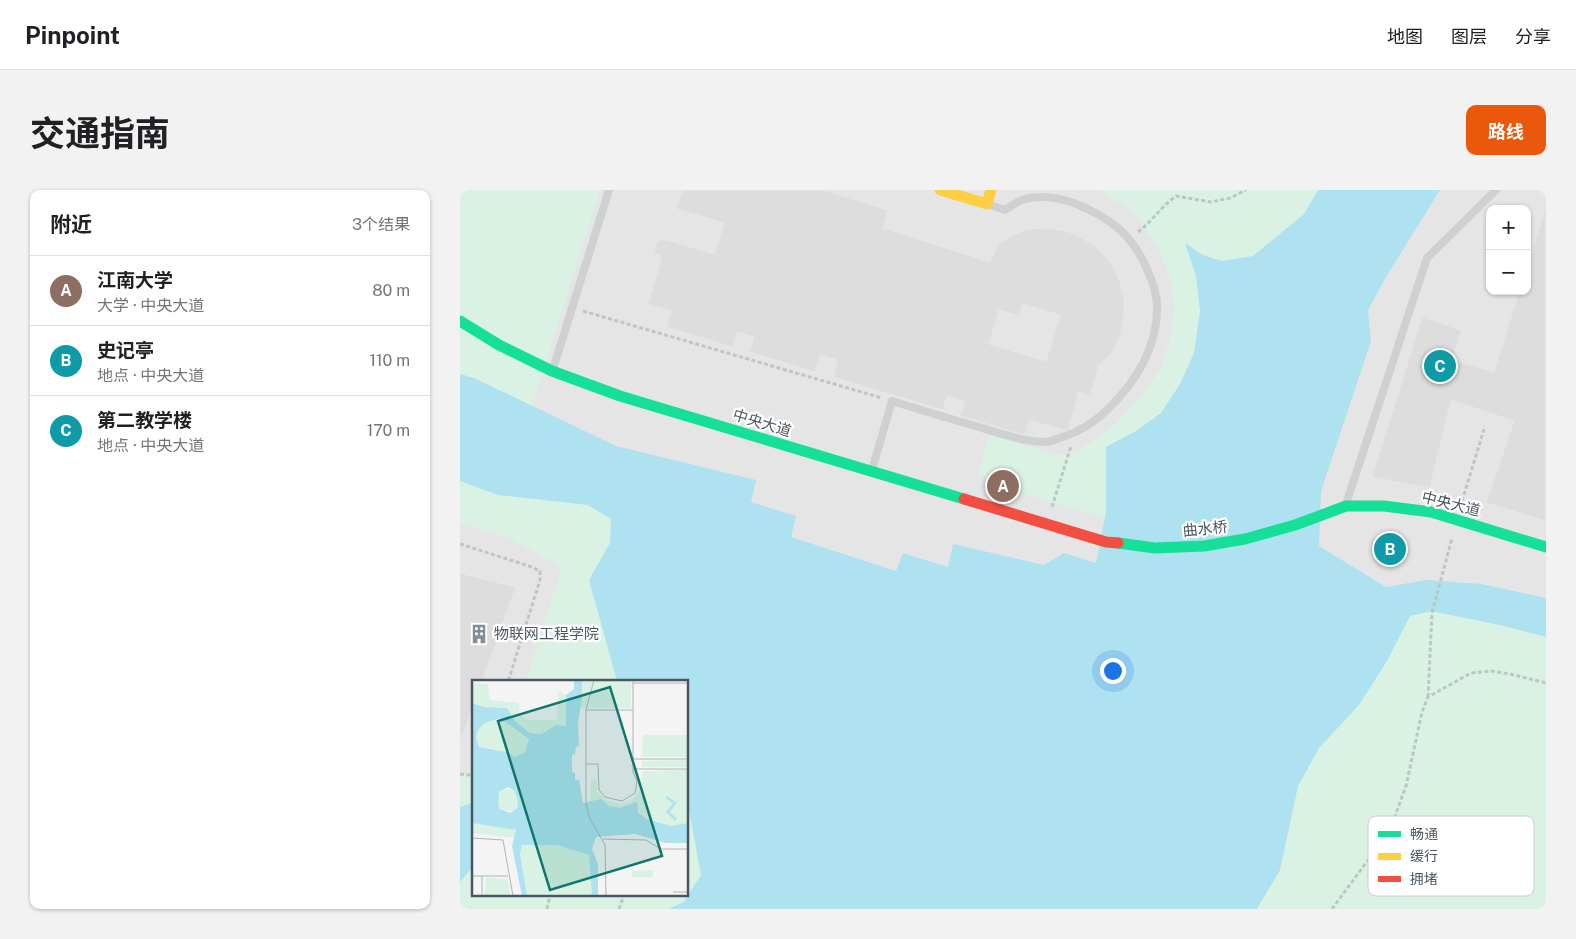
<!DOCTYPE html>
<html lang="zh">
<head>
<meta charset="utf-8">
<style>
  body { margin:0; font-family:"Public Sans","Noto Sans SC",sans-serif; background:#f2f2f2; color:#202124 }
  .controls { position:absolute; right:15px; top:15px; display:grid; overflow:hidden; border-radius:10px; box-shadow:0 1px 4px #0004 }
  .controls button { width:45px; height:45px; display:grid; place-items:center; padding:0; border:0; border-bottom:1px solid #e0e0e0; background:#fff; color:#202124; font:25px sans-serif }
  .you { position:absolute; left:652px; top:480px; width:18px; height:18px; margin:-12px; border:4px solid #fff; border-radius:50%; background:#1a73e8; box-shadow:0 0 0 8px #1a73e833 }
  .badge { display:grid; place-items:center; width:32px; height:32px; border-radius:50%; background:#ea580c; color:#fff; font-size:16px; font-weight:700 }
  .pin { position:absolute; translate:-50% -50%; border:2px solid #fff; box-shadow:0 1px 5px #0006 }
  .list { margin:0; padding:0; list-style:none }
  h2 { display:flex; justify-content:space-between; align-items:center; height:65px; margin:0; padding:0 20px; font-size:21px }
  h2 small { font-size:16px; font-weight:400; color:#757577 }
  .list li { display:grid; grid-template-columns:32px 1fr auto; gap:15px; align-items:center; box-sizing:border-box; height:70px; padding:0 20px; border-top:1px solid #e0e0e0 }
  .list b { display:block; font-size:19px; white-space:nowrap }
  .list p { margin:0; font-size:16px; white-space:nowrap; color:#757577 }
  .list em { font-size:16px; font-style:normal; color:#757577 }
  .map { position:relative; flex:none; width:1086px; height:719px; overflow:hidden; border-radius:10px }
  header { display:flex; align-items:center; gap:30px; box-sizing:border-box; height:70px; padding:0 25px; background:#fff; border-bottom:1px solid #e0e0e0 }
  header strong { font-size:24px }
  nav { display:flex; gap:28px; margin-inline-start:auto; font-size:18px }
  .intro { display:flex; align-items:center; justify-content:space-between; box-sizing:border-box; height:120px; padding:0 30px }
  h1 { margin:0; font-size:35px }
  .button { padding:12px 22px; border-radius:10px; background:#ea580c; color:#fff; font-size:18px; font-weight:700 }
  main { display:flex; gap:30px; padding:0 30px }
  aside { flex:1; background:#fff; border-radius:10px; box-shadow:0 1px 4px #0004 }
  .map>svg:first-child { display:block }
</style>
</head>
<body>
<header>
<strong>Pinpoint</strong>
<nav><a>地图</a><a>图层</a><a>分享</a></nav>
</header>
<div class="intro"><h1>交通指南</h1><a class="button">路线</a></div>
<main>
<aside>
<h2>附近<small>3个结果</small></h2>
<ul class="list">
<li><span class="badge" style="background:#8d6e63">A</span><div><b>江南大学</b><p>大学 · 中央大道</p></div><em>80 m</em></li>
<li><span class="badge" style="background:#0f9aa8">B</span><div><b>史记亭</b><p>地点 · 中央大道</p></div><em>110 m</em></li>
<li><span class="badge" style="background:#0f9aa8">C</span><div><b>第二教学楼</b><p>地点 · 中央大道</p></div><em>170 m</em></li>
</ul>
</aside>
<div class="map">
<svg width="1086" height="719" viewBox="0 0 1086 719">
  <rect width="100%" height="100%" fill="#f4f4f4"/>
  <path fill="#e6e5e6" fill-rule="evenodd" d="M0,0H1086V719H0ZM1030,19H1067V101H1030ZM14,492H228V705H14Z"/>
  <path fill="#d9f2e3" d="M0,0H140L72,216L14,188L0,184Z
    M639,0H863L841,32L741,145L730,185L647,329L530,293L518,283L529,244L596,265L616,263L655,235L682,206L701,178L711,145L714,118L711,91L698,58L674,22Z
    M0,290L38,305L128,315L152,329L150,353L129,390L157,491H66L102,376L48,348L0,333Z
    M971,421L1040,435L1086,447V719H797L829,641L838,596L859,558L899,515L927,471L949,426Z
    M14,579V614L0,617V584L7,585Z
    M228,618L229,620L241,685L224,712L209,719H0V692L14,675V705H228Z"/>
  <path fill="#aee2f0" d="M858,0H980L926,87L908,120L911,151L861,301L859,356L926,397L966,390L1022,394L1086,408V447L1040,435L971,421L950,426L927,471L899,515L859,558L838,596L820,680L797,719H209L224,712L241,685L229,620L228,618V492L157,491L129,390L150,353L151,329L128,315L38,305L0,291V184L14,188L156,256L296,290L291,312L336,326L331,347L436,381L443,363L488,377L493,354L584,375L604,363L636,373L646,322V257L676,241L701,223L720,194L734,163L740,121L736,86L725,53L743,65L762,71L793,66L844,24Z
    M11,613L14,614V675L0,692V617Z"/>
  <path fill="#ddddde" stroke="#e5e6e7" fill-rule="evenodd" d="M222,0H363L428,20L423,38L530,72L537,56L548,48L567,39L589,38L613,43L634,55L649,70L658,86L664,106V126L661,144L652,163L639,175L630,205L619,202L608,241L569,230L565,245L500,226L505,212L487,206L483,220L373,187L377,170L360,165L355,182L289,162L294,147L277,142L273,157L206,137L212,121L188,114L202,67L195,64L194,56L200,50H207L254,64L264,33L216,19ZM563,114L600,125L586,171L529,154L539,120L559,126Z
    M1086,16V331L1026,313L1054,231L991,210L970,298L912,287L962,127L1001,140L993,170L1034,182L1059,101H1067V76Z
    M0,383L56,397L22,492H14V514L0,553Z"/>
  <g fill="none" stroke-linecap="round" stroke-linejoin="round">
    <path stroke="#bcc7c4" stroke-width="3" stroke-dasharray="4 2.5" stroke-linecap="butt" d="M678,42C692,31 702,16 716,6L751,12L770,8L786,0
      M123,121L422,208
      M1002,311L1025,236
      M592,317L611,256
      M0,354L72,377L80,381V390L48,492
      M968,507L972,423L992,348
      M0,584L7,585L14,584
      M87,719L90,705
      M159,719L164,705
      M872,719L917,658L935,626L946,596L962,522L968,507L1011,483L1031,481L1050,484L1086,493"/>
    <path stroke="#ced0d2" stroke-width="8" d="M93,179L149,0
      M412,280L432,211C461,220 490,229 519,237C538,243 565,252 586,252C590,252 596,249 600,248C619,242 634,233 648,219C676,192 698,156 697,116C697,103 692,90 687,79C672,44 649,27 614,13C599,8 581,5 565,9C558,11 551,16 545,20L530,15
      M886,314L967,68L1036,0"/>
    <path stroke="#16e098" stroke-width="11" d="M0,131L39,155L92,181L160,206L504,309
      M658,353L695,358L744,356L785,349L835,335L886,316H924L971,322L1086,357"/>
    <path stroke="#ffcf43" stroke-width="11" d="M480,0L527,14L531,0"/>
    <path stroke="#f24e42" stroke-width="11" d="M504,309L646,352L658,353"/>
  </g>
  <defs>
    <symbol id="building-bare" viewBox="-9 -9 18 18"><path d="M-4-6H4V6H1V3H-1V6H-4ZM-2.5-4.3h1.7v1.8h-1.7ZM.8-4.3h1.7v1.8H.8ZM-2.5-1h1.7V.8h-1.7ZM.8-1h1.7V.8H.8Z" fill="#868d94" stroke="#fff" stroke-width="2.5" paint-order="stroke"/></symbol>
  </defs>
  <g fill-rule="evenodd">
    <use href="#building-bare" x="5" y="430" width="28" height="28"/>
  </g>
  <g text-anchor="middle" stroke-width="4.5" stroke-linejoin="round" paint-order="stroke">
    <g font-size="15" fill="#4a5661" stroke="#fff">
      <text transform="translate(302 233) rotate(17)" y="5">中央大道</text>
      <text transform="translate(991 314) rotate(14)" y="5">中央大道</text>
      <text transform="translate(745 339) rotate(-6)" y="5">曲水桥</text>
    </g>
    <g font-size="15" fill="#4a5661" stroke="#fff" text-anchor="start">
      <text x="34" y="449">物联网工程学院</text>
    </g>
  </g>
  <g transform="translate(12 490)">
    <rect width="216" height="216" fill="#f4f4f4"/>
    <path d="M110,0H159V28H108ZM0,3L16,4L18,20L47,23L48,35L56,40H85L86,10L94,15V46L84,45L69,54L58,53L44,42L35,28L13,27L0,23ZM28,38L57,59L53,72L43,77L28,70L7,67L4,57L6,50L13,43ZM217,55L216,77H170L171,55ZM216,80V87H170V81ZM216,90V144L201,147L151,129L118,123L119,101L125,100V112L133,120L149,124L158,122L167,112L170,91ZM25 120a11 11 0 1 1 22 0a11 11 0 1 1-22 0ZM0,143L38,148L46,153L44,158L0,153ZM50,165H85L117,175L120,216H55L48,174ZM181,190V197H160V191ZM14,198L35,199L39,216H12Z" fill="#d9f2e3"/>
    <path d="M102,0H110V18L106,43L107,66L104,67L103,74L100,75V92L103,93V100H107L111,123L129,119L137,126L148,128L165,122L166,133L175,139L199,146L216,143V163H194L163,154L124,157L120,169L126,184V216H120L117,175L85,165H50L48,174L55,216H50L40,166L44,150L0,143V23L12,27L35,28L44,42L58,53L69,54L84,45L94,46V15L102,9ZM28,38L57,59L53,72L43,77L35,72L7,67L4,57L6,50L13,43ZM36,107L43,111L46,122L45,128L38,133L28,129L26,124L27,112Z" fill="#aee2f0" fill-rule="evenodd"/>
    <path fill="none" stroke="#aee2f0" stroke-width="2.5" d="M194,117L203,123L196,132L204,140"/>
    <path fill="none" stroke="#b0b5b9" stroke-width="1" d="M122,0L114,30V124L118,139L133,165L134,216M161,3H217M114,30H161M161,79H217M114,84H126L127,110L133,117L150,121L163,113L165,101L161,92V0M161,89H217M0,158L31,160L41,216M131,159L174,160L189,169H217M0,196H36M10,196V216M201,212H217"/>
    <path fill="#0f766e" fill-opacity="0.15" stroke="#0f766e" stroke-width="2.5" d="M138,7L190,176L78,210L26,41Z"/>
    <rect width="216" height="216" fill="none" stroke="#4a5661" stroke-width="2.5"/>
  </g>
  <rect x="908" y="626" width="166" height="80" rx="8" fill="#fff" stroke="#c9ccd0" stroke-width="1"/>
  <rect x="918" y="641" width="23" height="6" fill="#16e098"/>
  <rect x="918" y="663" width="23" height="7" fill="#ffcf43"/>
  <rect x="918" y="686" width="23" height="6" fill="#f24e42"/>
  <g font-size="14" fill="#4a5661">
    <text x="950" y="649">畅通</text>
    <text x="950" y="671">缓行</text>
    <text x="950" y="694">拥堵</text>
  </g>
</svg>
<div class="controls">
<button>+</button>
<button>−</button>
</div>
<div class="you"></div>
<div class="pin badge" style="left:543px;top:296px;background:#8d6e63">A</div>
<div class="pin badge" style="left:930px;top:359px;background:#0f9aa8">B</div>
<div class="pin badge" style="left:980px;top:176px;background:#0f9aa8">C</div>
</div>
</main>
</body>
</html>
